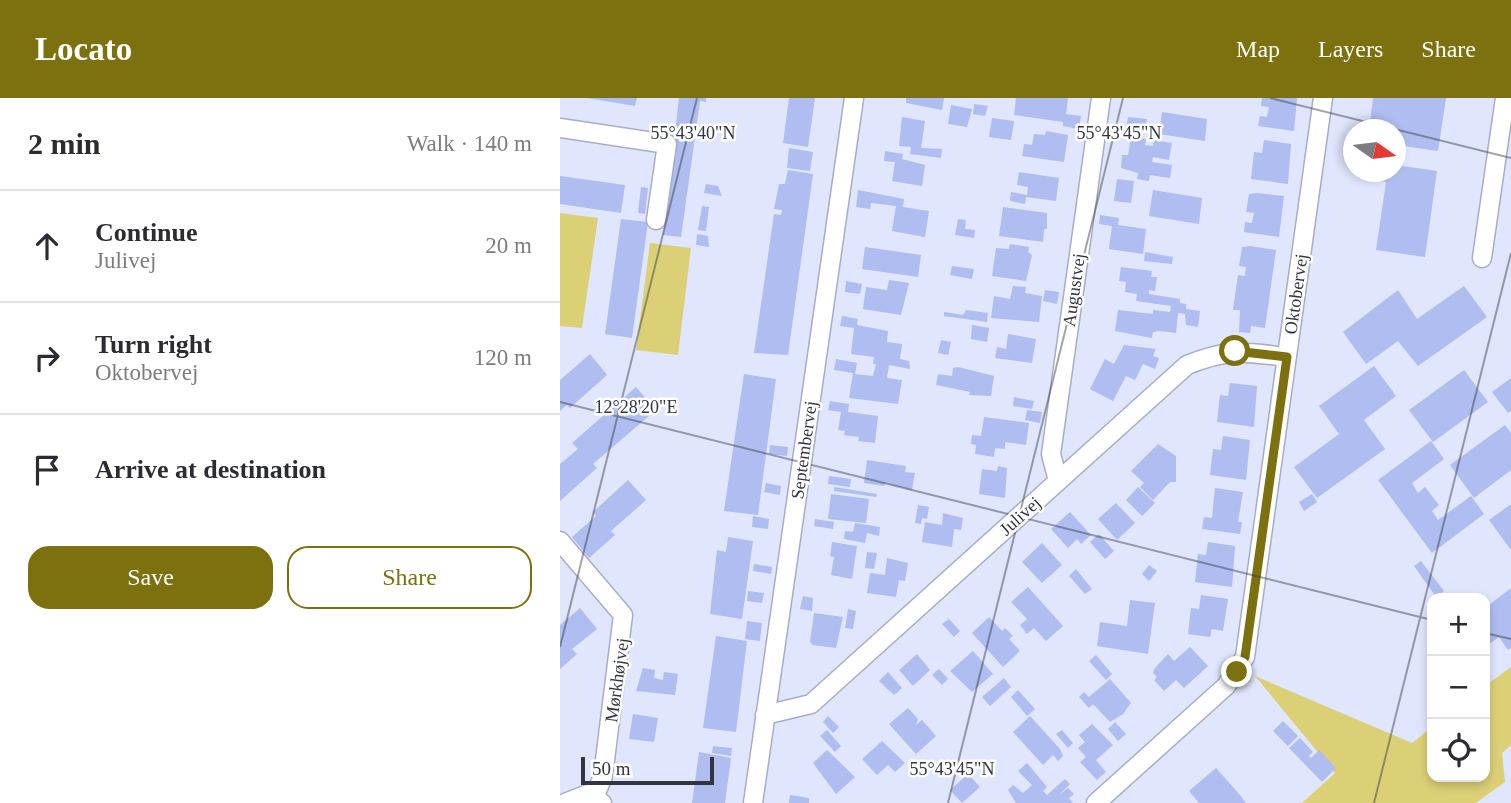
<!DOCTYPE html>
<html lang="en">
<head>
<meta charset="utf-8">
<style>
  body { margin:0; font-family:"Times New Roman",serif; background:#f2f2f3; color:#2b2b33 }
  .controls { position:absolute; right:21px; bottom:21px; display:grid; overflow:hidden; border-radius:14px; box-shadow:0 4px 10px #0003 }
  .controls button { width:63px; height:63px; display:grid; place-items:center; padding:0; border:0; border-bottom:2px solid #e1e1e2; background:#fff; color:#2b2b33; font:35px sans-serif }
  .compass { position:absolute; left:783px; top:21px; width:63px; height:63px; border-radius:50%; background:#fff; box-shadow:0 4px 10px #0003; rotate:104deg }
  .scale { position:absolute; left:21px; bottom:18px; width:133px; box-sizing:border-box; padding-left:7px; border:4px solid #313540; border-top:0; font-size:19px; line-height:24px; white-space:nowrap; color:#313540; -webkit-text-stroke:5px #fff; paint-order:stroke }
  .stop { position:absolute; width:21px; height:21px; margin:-16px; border:5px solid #7c700f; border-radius:50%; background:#fff }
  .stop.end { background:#7c700f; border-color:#fff; box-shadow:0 2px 7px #0008 }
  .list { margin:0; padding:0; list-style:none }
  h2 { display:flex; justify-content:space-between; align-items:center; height:91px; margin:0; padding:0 28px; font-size:30px }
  h2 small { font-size:23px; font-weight:400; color:#7c7c81 }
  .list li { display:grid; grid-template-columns:46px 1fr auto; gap:21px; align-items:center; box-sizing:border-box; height:112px; padding:0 28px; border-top:2px solid #e1e1e2 }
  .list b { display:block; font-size:26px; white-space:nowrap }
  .list p { margin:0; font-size:23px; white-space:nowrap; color:#7c7c81 }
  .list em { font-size:23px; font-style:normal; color:#7c7c81 }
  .actions { display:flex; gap:14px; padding:21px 28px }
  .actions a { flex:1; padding:16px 0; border:2px solid #7c700f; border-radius:21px; text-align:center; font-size:24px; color:#7c700f }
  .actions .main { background:#7c700f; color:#fff }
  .icon { flex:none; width:38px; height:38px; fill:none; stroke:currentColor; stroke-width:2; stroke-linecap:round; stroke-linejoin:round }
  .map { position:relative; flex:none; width:951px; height:705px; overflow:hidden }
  header { display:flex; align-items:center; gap:42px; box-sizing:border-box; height:98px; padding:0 35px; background:#7c700f; color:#fff }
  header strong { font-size:33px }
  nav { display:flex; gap:38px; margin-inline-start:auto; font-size:24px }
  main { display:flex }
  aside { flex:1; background:#fff }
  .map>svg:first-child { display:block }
</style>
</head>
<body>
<header>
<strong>Locato</strong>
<nav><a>Map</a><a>Layers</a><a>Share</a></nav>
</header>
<main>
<aside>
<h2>2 min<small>Walk · 140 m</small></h2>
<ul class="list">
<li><svg class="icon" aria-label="ahead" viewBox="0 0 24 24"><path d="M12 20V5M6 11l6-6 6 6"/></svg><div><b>Continue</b><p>Julivej</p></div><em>20 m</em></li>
<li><svg class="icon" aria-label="right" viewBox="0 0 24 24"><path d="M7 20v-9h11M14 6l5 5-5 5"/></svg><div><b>Turn right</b><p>Oktobervej</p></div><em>120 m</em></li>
<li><svg class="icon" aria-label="arrive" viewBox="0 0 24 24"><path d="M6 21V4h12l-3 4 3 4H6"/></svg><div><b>Arrive at destination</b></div></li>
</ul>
<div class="actions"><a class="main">Save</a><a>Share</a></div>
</aside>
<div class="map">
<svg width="951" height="705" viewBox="0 0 951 705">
  <rect width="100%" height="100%" fill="#e0e6fd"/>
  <path fill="#dcd077" d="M0,115L38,120L22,230L0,228Z
    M90,145L131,150L118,257L76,252Z
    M951,569V647L942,655L945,684L916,705H742L775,675L695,578L852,645L872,629V679H925V588Z"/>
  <path fill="#afbdf0" d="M27,0H77L75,8Z
    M119,0H146V4L140,3L121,139L103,137Z
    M229,0H255L248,49L223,45Z
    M346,0H384L382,12L346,5Z
    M456,0H508L506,16L521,18L519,31L503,28V24L454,17Z
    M702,0H737L734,33L698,28L700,18L707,19L709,9L701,8Z
    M813,0H886L878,53L836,47V32H809Z
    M414,6L428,8L425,18L413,16Z
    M391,7L412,11L407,29L388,26Z
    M602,14L647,21L645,43L599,36Z
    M342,19L365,23L361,50L382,51L381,60L350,56L351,49L339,48Z
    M568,19L587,21L585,34L566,31Z
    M432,20L454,23L451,42L429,39Z
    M486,33L508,37L504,64L462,58L464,46L472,47L474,36L485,37Z
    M571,39L586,41L585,47L593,48L594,42L612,45L609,62L593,59L592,64L612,67L610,80L590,77L589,83L577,81L578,75L561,70L562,57H568Z
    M704,42L731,46L728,86L691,81L694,54L702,55Z
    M229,50L253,54L250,73L227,70Z
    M325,53L343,56L342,61L365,67L362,88L332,83L335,64L324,63Z
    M836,67L877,73L865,159L816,152L826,84L798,80L799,74H836Z
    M228,72L253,76L228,257L194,255L214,116L221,117L222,112L214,111L219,86H225Z
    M459,74L499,80L496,103L466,99L465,106L450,103L451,94L467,97L468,89L457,87Z
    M0,78L65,87L61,115L0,106Z
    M557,81L574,83L571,105L554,103Z
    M146,86L158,88L162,98L144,95Z
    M81,89L88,90L85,116L78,115Z
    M298,92L344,101L343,109L369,113L365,139L332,133L336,108L311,105L310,111L296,109Z
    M593,92L642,100L639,126L589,118Z
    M697,95L724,98L719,139L684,134L685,124L692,125L694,115L686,114L689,96Z
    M142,108L149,109L146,133L138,132Z
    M443,109L487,115V131H484L483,144L439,138Z
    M540,117L559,120L558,127L586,131L583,156L549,151L552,128L539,126Z
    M61,121L88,124L72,240L45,236Z
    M398,121L406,122L405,131L415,132L414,140L395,137Z
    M137,136L148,138L149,149L136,147Z
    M450,146L469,149L468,154L472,157L466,183L432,178L436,150L449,151Z
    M690,148L716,152L705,230L691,228L690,235L679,234L680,212H673L678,177L685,178L686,169L679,168L682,149Z
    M305,149L361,157L358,179L302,171Z
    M585,154L613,159L612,166L584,163Z
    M392,168L414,171L412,181L390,177Z
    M561,169L592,173L591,179H597L595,193L589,192V196L620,201V205L626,206V211L640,213L638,229L626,227L625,216L618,215L616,235L599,233L593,234L592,240L555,233L558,212L593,216V212L610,214L611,208L576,203L577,196L565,194L566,184L559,183Z
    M329,182L349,185L341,217L303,211L306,189L327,192Z
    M286,183L302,186L300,196L285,194Z
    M453,188L466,189L465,195L482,198L479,224L431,220L434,198L450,201Z
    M904,188L927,219L858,268L838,243L806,266L783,234L838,192L857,221Z
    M485,192L499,194L497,206L483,203Z
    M406,212L428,215L427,224L384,218V214L403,217Z
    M282,218L298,221L297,227L328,233L327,244L342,246L340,261L349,263L350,271L329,267L327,280L342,282L338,306L289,300L293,275L274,272L276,261L297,265L295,276L313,278L316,266H313L314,259L291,256L294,230L280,228Z
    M412,227L429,230L427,244L411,241Z
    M448,236L476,241L472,265L435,260L437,249L446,251Z
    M381,242L391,244L388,257L378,255Z
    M564,247L596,251L593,258L599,260L595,271L583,266L575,282L566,278L553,303L530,291L545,261L554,266Z
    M30,256L47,277L10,310L7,307L0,313V282Z
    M814,268L836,298L804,322L825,351L757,400L734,369L779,336L759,308Z
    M398,269L434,278L431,298L409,297L410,294L376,287L378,276L392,278L393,270Z
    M904,272L928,304L873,344L849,312Z
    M184,276L216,281L198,417L164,413Z
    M951,280V313L948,315L932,294Z
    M670,285L697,288L694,329L657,324L660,297L668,298Z
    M76,289L96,312L33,366L37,370L0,403V366L18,351L12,345Z
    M454,299L474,303L472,311L453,308Z
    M270,303L289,306L288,314L318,318L315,345L298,343L299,339L284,337L285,333L278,332L281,314L268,312Z
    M467,312L482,314L480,325L465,322Z
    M424,319L469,325L466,347L445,344V351L435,350L434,359L415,356L416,347L411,346L412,337L421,338Z
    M945,327L951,335V372L914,400L890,367Z
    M663,338L690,342L686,382L650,377L653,351L661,352Z
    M871,343L884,361L852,385L858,395L865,389L879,407L872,413L878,422L911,398L924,416L872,455L818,382Z
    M598,346L616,358V384H610L593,402L580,389L584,385L571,373Z
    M210,347L228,349L227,358L209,356Z
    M307,362L346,368L345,374L355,375L352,392L325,385L324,388L304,385Z
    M438,368L447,370L445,400L419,396L422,371L437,373Z
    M269,378L291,381L290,389L268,386Z
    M68,382L86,402L51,433L55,437L29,460L12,439L36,418L33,414Z
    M206,385L221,388L220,397L204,394Z
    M274,389L317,396L316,399L274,393Z
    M578,389L595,405L582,418L566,402Z
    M655,390L683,394L678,424H682L680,436L642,431L644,419L652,420Z
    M271,396L309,401L306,425L268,421Z
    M752,396L757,404L744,413L739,404Z
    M556,405L575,425L557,442L538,421Z
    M951,406V452L929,422Z
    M358,407L369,409L367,421L362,420L361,426L355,425Z
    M510,414L531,437L521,446L517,441L508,450L491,431Z
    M383,415L403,420L401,432L394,431L392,449L362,444L365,424L382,427Z
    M193,418L209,421L208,431L192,429Z
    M255,421L274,424L273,431L254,428Z
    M295,425L320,429L319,438L307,435L305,445L284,441L285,433L293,434Z
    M539,436L554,453L545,461L530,444Z
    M168,439L193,443L182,521L150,516L157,452L166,454Z
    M272,444L297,448L292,481L271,477L274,459L270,458Z
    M648,444L675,448L672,489L635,484L638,456L646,457Z
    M482,445L502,467L482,485L462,464Z
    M307,454L317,455L314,471L305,470Z
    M327,460L348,465L345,483L339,482L336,499L307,495L310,475L325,477Z
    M861,463L884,493L876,499L854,468Z
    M194,466L212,469L211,476L193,473Z
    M589,467L597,473L589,483L582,476Z
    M516,471L532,491L525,496L509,478Z
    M468,489L503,528L486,543L474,530L467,536L460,527L467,521L451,504Z
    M951,490V550L948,552L939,539L925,549V510Z
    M188,493L204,495L202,505L187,503Z
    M641,497L668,501L663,533L652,531L650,539L628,536L631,510L639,511Z
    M243,498L253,500L252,513L240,511Z
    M570,502L595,505L588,556L537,548L540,524L567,528Z
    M20,510L37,531L12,551L17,556L0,571V527Z
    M288,511L296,513L293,531L285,530Z
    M254,515L283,519L276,550L253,547L250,544Z
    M429,519L442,533L445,530L453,538L449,541L460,553L443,569L412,535Z
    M389,521L400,533L394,539L382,526Z
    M187,523L202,525L200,543L185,541Z
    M156,538L187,543L176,634L143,630Z
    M630,549L648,568L624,590L616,582L604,593L594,582L597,579L593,575L595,570L608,556L614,563Z
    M413,553L433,576L412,594L390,573Z
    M357,556L370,572L353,588L339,572Z
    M536,557L552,576L546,582L529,563Z
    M83,570L95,572L94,580L103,582L104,574L118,576L115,597L76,593Z
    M379,571L388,581L382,587L372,577Z
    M328,574L342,590L334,597L319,583Z
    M444,580L451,589L430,608L422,599Z
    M550,581L571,605L563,616L550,624L533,606L529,610L519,599L524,594L529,599Z
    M458,592L475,611L467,618L451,599Z
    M348,610L358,621L356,627L362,622L376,638L356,656L329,626Z
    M73,616L98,620L94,644L69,641Z
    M268,618L279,629L273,635L263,624Z
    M470,618L500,651L503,658L498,663L493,657L483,667L453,634Z
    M723,623L738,638L728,648L713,633Z
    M555,624L566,636L558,643L548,631Z
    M532,626L553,647L536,662L546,674L537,682L520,664L526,659L518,650L525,644L519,637Z
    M267,632L281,648L275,654L260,638Z
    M502,632L513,645L508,650L496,636Z
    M740,640L753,654L749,658L751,660L759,652L776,670L762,684L729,650Z
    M322,643L345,665L335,674L328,667L317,677L302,661Z
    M153,648L172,650L171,658L152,655Z
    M267,652L295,679L276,696L253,665Z
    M139,654L171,660L165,705H132Z
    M467,665L487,689L483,693L487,697L505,681L510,686L498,698L508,690L514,696L509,700L513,705H456L448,692L453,687L463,695L472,687L458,673Z
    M656,670L680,697L686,705H639L629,693Z
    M408,676L420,689L402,705L390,692Z
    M230,697L249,700V705H229Z"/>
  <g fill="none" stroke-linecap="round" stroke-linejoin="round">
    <defs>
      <path id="street" d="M0,30L107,46L96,122
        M922,160L945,0
        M498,383L491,356L541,0
        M0,443L63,517L43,678L34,700
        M205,617L251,606L627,267C668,250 685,254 727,259
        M5,705L28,696L42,705
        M193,705L294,0
        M536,705L666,588L685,559L763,0"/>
    </defs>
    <use href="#street" stroke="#a6adc8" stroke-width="21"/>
    <use href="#street" stroke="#fff" stroke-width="18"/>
  </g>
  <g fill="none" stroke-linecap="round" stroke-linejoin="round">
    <path stroke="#7c700f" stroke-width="9" d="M675,253L727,259L685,559L677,574"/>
  </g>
  <path fill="none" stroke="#313540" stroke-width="2" stroke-opacity="0.45" d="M710,0L951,60M0,304L872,522M925,535L951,541M0,549L137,0M388,705L563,0M814,705L951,155"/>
  <g text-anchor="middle" stroke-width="5" stroke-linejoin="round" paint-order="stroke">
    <g font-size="18" fill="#313540" stroke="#fff">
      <text transform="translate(514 192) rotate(-82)" y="6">Augustvej</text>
      <text transform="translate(736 196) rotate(-82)" y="6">Oktobervej</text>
      <text transform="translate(244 352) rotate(-82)" y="6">Septembervej</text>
      <text transform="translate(460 418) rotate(-42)" y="6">Julivej</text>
      <text transform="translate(57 582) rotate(-82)" y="6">Mørkhøjvej</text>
    </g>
  </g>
  <g font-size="18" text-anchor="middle" fill="#313540" stroke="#fff" stroke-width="5" stroke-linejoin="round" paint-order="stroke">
    <text x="133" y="41">55°43'40"N</text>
    <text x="559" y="41">55°43'45"N</text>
    <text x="76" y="315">12°28'20"E</text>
    <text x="392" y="677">55°43'45"N</text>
  </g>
</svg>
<div class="controls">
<button>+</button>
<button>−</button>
<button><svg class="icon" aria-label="locate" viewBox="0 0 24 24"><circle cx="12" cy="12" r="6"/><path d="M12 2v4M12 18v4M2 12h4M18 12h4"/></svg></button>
</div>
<svg class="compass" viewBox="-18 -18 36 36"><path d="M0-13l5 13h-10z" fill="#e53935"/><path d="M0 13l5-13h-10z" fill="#7c7c81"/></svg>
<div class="scale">50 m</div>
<div class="stop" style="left:675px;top:253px"></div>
<div class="stop end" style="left:677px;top:574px"></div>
</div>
</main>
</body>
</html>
